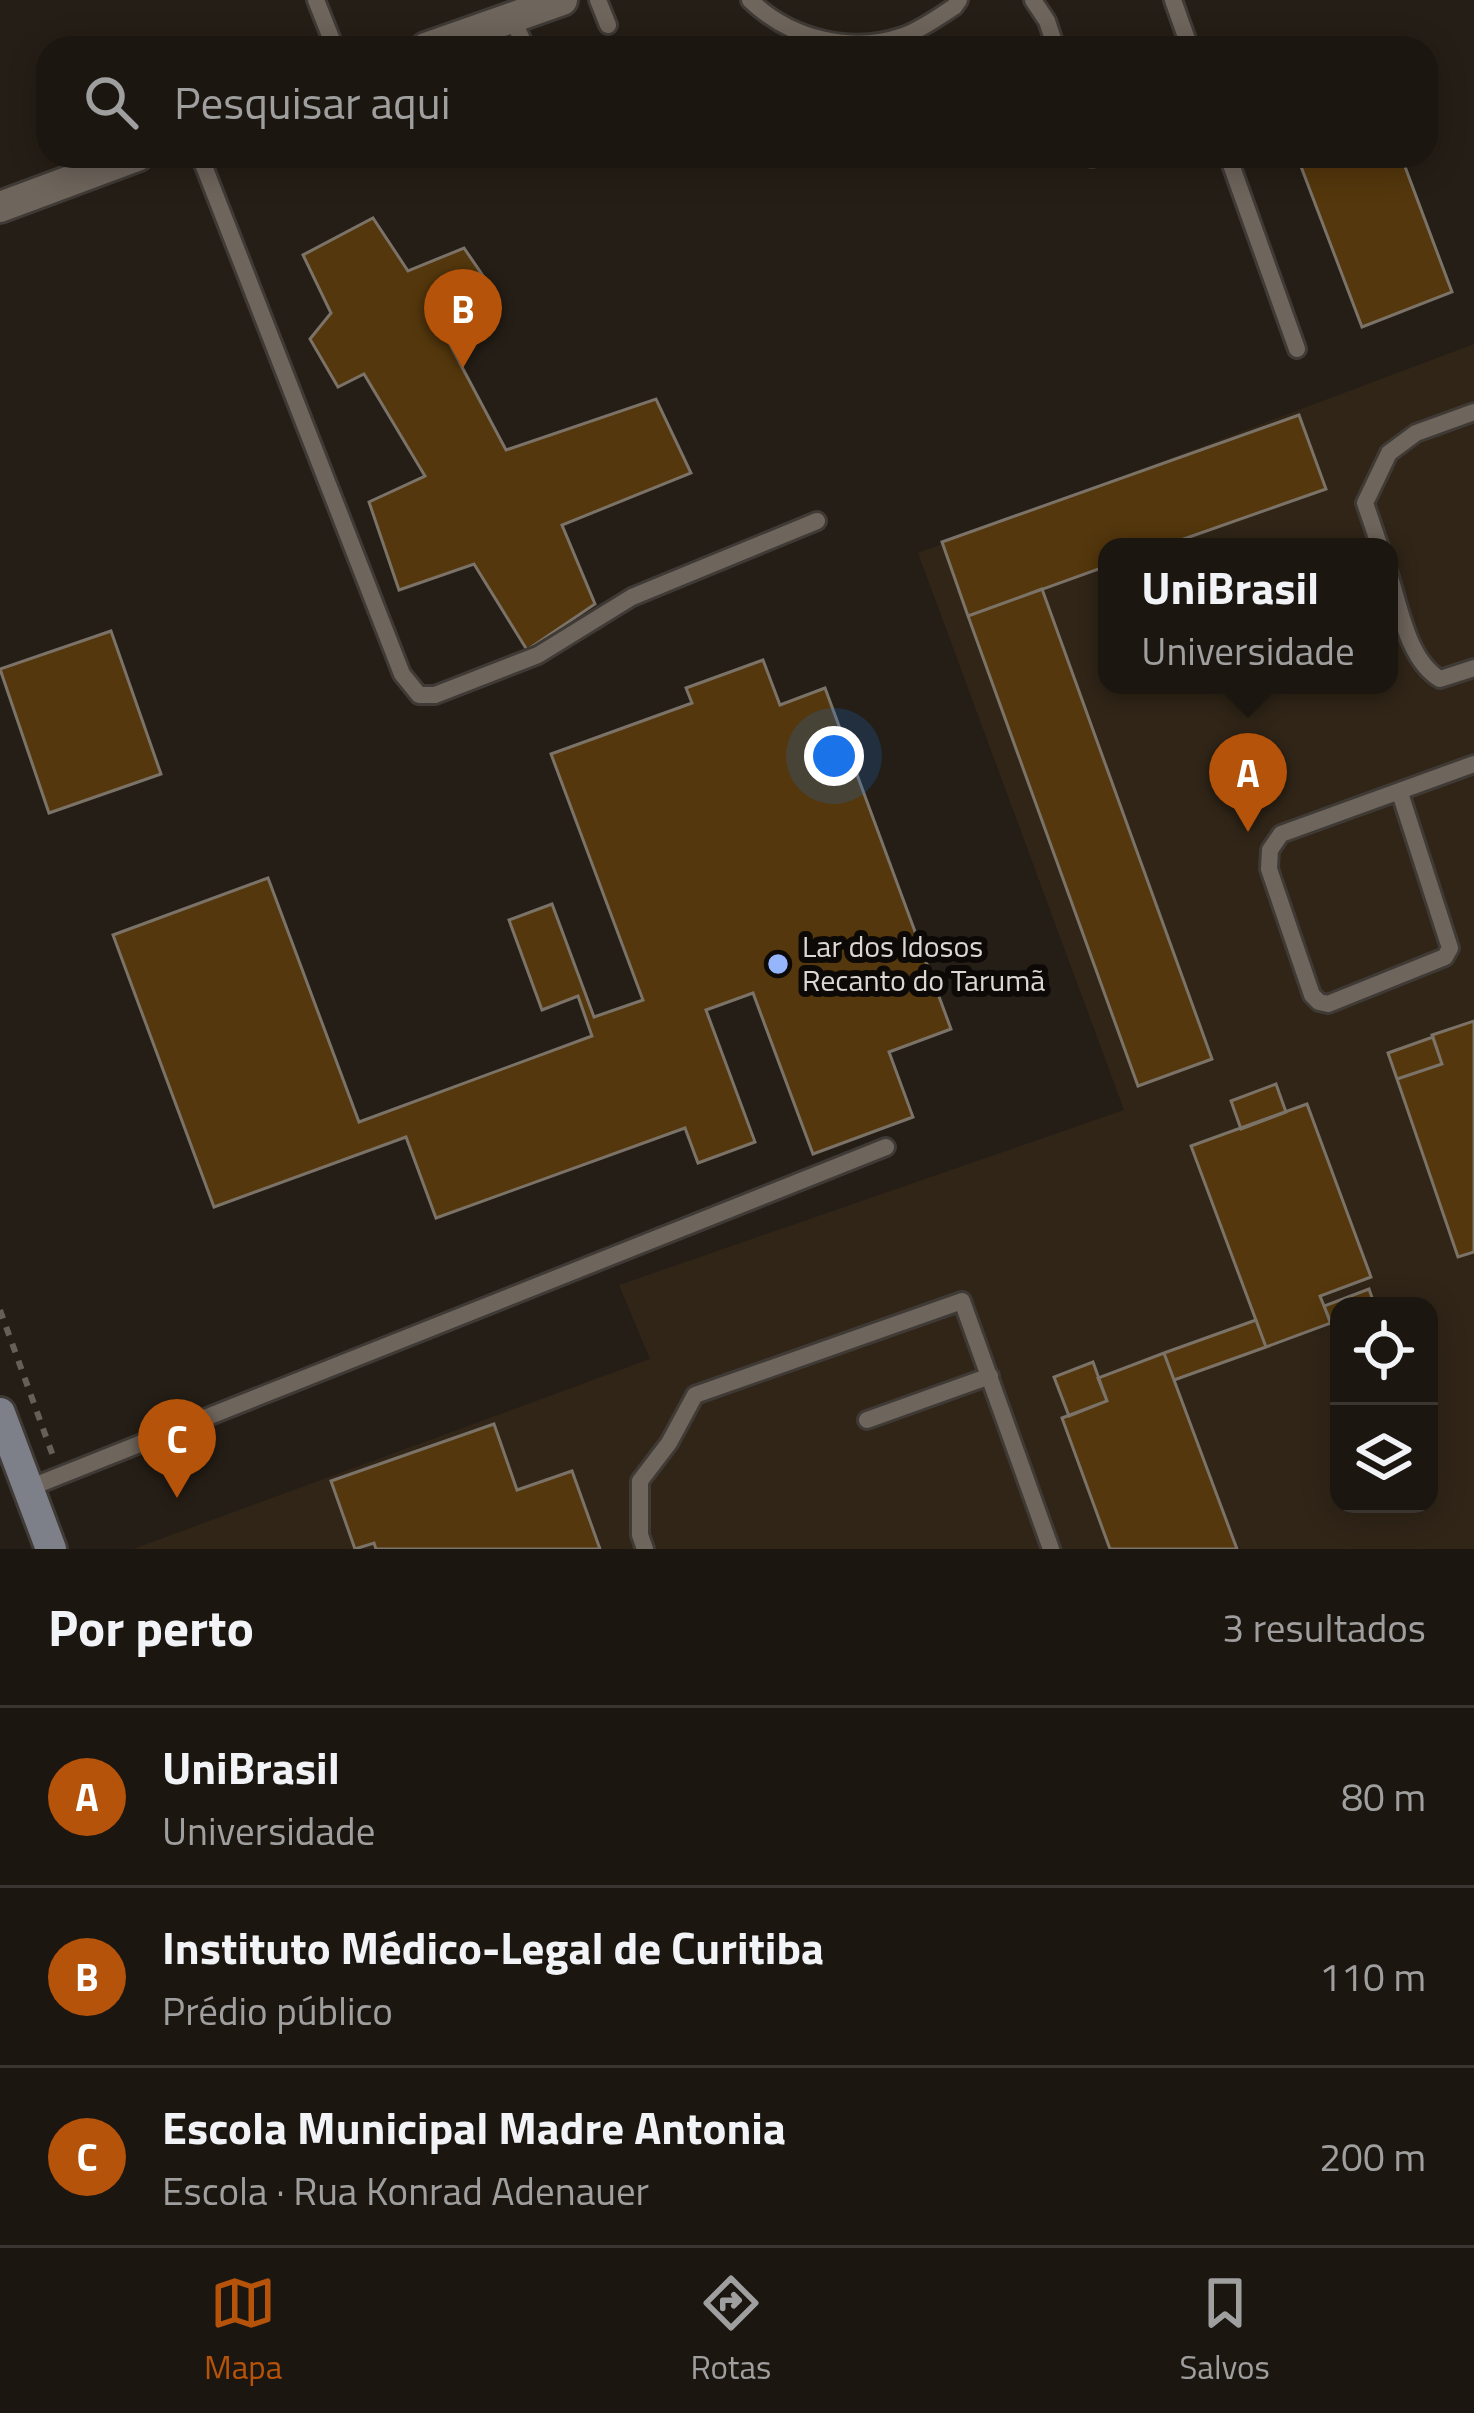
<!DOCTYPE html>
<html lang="pt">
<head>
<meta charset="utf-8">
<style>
  body { margin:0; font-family:"Titillium Web",sans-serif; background:#251f19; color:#f1f3f6 }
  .controls { position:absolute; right:36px; bottom:36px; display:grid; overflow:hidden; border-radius:24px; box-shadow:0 6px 30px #0003 }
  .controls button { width:108px; height:108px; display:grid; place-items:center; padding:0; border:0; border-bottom:3px solid #3a3530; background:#1c1610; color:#f1f3f6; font:60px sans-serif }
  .you { position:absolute; left:834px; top:756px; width:42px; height:42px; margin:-30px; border:9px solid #fff; border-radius:50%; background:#1a73e8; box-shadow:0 0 0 18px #1a73e833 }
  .badge { display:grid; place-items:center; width:78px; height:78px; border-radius:50%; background:#b45309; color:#fff; font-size:39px; font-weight:700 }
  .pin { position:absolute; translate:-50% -99px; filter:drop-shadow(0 3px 6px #0008) }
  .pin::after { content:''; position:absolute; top:63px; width:42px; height:36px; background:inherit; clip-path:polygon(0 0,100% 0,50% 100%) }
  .popup { position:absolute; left:1098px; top:538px; width:300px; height:156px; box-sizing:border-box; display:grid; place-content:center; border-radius:24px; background:#1c1610; filter:drop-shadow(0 3px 9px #0005); font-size:39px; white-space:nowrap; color:#a09f9f }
  .popup b { font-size:45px; color:#f1f3f6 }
  .popup::after { content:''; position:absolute; left:50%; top:100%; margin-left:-24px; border:24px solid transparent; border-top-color:#1c1610 }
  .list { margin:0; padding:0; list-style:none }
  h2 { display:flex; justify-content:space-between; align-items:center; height:156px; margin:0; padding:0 48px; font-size:51px }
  h2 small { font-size:39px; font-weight:400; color:#a09f9f }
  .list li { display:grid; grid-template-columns:78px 1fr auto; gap:36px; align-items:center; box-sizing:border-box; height:180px; padding:0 48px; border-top:3px solid #3a3530 }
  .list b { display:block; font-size:45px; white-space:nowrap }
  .list p { margin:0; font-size:39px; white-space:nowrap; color:#a09f9f }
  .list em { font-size:39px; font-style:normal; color:#a09f9f }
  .icon { flex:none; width:66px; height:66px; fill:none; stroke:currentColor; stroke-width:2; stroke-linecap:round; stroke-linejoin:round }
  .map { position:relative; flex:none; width:1474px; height:1549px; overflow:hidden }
  .search { position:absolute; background:#1c1610; box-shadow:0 6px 30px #0003; left:36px; right:36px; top:36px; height:132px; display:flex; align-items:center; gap:30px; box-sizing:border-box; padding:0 42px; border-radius:36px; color:#a09f9f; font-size:45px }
  .sheet { height:696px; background:#1c1610 }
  nav { display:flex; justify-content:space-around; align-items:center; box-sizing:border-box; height:168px; border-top:3px solid #3a3530; background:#1c1610; font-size:33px; color:#a09f9f }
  nav a { display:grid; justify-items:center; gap:6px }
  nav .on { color:#b45309 }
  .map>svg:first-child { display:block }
</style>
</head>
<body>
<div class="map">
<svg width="1474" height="1549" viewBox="0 0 1474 1549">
  <rect width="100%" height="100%" fill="#251e16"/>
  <path fill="#302517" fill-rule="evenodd" d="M1474,344V1549H133L650,1359L619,1285L1124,1110L918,553ZM1107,547H1389V685H1107ZM1339,1306H1429V1504H1339Z"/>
  <path fill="#54370c" stroke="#7b7268" stroke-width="3" d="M1297,156H1401L1452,292L1362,327Z
    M373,218L408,271L464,248L490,286L436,318L506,450L656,399L691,473L562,525L595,604L527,650L474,564L399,590L369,502L425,476L364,374L338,387L310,339L331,313L303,255Z
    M1299,415L1326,489L1161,547H1107V566L968,616L942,542Z
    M1042,589L1212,1059L1138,1086L968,616Z
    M111,631L161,774L49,813L0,669Z
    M763,660L780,705L825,688L951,1029L889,1052L913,1117L813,1154L753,993L706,1010L755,1142L698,1163L685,1128L436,1218L406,1137L214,1207L113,935L268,878L359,1122L592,1036L578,996L542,1010L509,920L552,904L594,1017L643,1000L551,754L692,703L686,688Z
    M1474,1021V1252L1458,1257L1397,1079L1442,1064L1432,1035Z
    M1433,1037L1442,1064L1397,1079L1388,1053Z
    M1276,1084L1286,1112L1241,1129L1231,1101Z
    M1307,1104L1371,1277L1320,1296L1331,1323L1266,1347L1191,1146Z
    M1369,1289L1375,1306H1339V1333L1335,1335L1324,1306Z
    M1256,1320L1266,1347L1174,1380L1164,1353Z
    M1164,1353L1174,1380L1237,1549H1110L1062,1418L1107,1401L1098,1378Z
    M1093,1362L1107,1401L1069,1416L1054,1377Z
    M494,1424L517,1490L572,1471L600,1549H376L374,1543L355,1549L331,1481Z"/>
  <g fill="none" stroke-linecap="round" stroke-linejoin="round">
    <defs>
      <path id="lane" d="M316,0L335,48
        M598,0L608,25
        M750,0C790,39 851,54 903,36C921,30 938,17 954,7L959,0
        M1033,0L1047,21L1056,48
        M1173,0L1190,48
        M512,18L526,48
        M200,156L402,674L419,695H435L538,655L632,597L817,521
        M1092,156V158
        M1228,156L1297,349
        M1380,547L1365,503L1389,453L1416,433L1474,412
        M1389,574C1400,608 1408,660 1440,679L1474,668
        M1400,793L1450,948L1445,957L1328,1004L1319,1002L1312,995L1269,869L1270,850L1281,834L1474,764
        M867,1420L990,1376
        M29,1488L886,1147
        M645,1549L640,1535V1481L669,1443L695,1395L962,1301L1051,1549"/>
      <path id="street" d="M426,48L562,0
        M0,207L137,156"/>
      <path id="secondary" d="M0,1413L51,1549"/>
    </defs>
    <use href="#lane" stroke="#3f3a35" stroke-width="22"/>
    <use href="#street" stroke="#3f3a35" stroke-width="36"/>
    <use href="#secondary" stroke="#3f3a35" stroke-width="36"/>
    <path stroke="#665f58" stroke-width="6" stroke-dasharray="9 9" stroke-linecap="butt" d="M0,1310L53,1456"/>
    <use href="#lane" stroke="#6e655c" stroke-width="16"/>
    <use href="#street" stroke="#6e655c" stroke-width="30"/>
    <use href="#secondary" stroke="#7d7f89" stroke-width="30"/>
  </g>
  <circle fill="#95b6fd" stroke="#0c0906" stroke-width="4.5" cx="778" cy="964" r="12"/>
  <g text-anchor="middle" stroke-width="12" stroke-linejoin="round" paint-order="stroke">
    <g font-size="30" fill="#dcd7d2" stroke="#0c0906" text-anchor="start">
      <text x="802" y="957">Lar dos Idosos<tspan x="802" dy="34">Recanto do Tarumã</tspan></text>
    </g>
  </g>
</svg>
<div class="controls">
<button><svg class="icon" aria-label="locate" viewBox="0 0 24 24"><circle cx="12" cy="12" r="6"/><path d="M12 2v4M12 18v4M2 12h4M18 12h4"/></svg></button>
<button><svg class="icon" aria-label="layers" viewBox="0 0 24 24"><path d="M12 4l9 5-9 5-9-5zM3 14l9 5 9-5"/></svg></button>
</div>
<div class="you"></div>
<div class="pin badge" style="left:1248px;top:832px">A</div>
<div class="popup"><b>UniBrasil</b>Universidade</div>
<div class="pin badge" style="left:463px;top:368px">B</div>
<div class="pin badge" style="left:177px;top:1498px">C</div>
<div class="search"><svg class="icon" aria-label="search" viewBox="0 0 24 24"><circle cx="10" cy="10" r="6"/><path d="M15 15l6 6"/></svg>Pesquisar aqui</div>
</div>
<section class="sheet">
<h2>Por perto<small>3 resultados</small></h2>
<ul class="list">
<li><span class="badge">A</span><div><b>UniBrasil</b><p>Universidade</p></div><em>80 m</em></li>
<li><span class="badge">B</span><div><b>Instituto Médico-Legal de Curitiba</b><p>Prédio público</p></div><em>110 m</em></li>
<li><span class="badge">C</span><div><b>Escola Municipal Madre Antonia</b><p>Escola · Rua Konrad Adenauer</p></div><em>200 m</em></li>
</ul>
</section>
<nav>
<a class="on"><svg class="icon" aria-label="map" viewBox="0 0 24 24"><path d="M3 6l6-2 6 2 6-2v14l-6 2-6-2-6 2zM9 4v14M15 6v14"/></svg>Mapa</a>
<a><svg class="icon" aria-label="directions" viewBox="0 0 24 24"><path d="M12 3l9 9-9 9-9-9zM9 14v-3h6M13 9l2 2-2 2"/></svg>Rotas</a>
<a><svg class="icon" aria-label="saved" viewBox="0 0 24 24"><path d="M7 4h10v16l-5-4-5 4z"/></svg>Salvos</a>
</nav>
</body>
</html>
